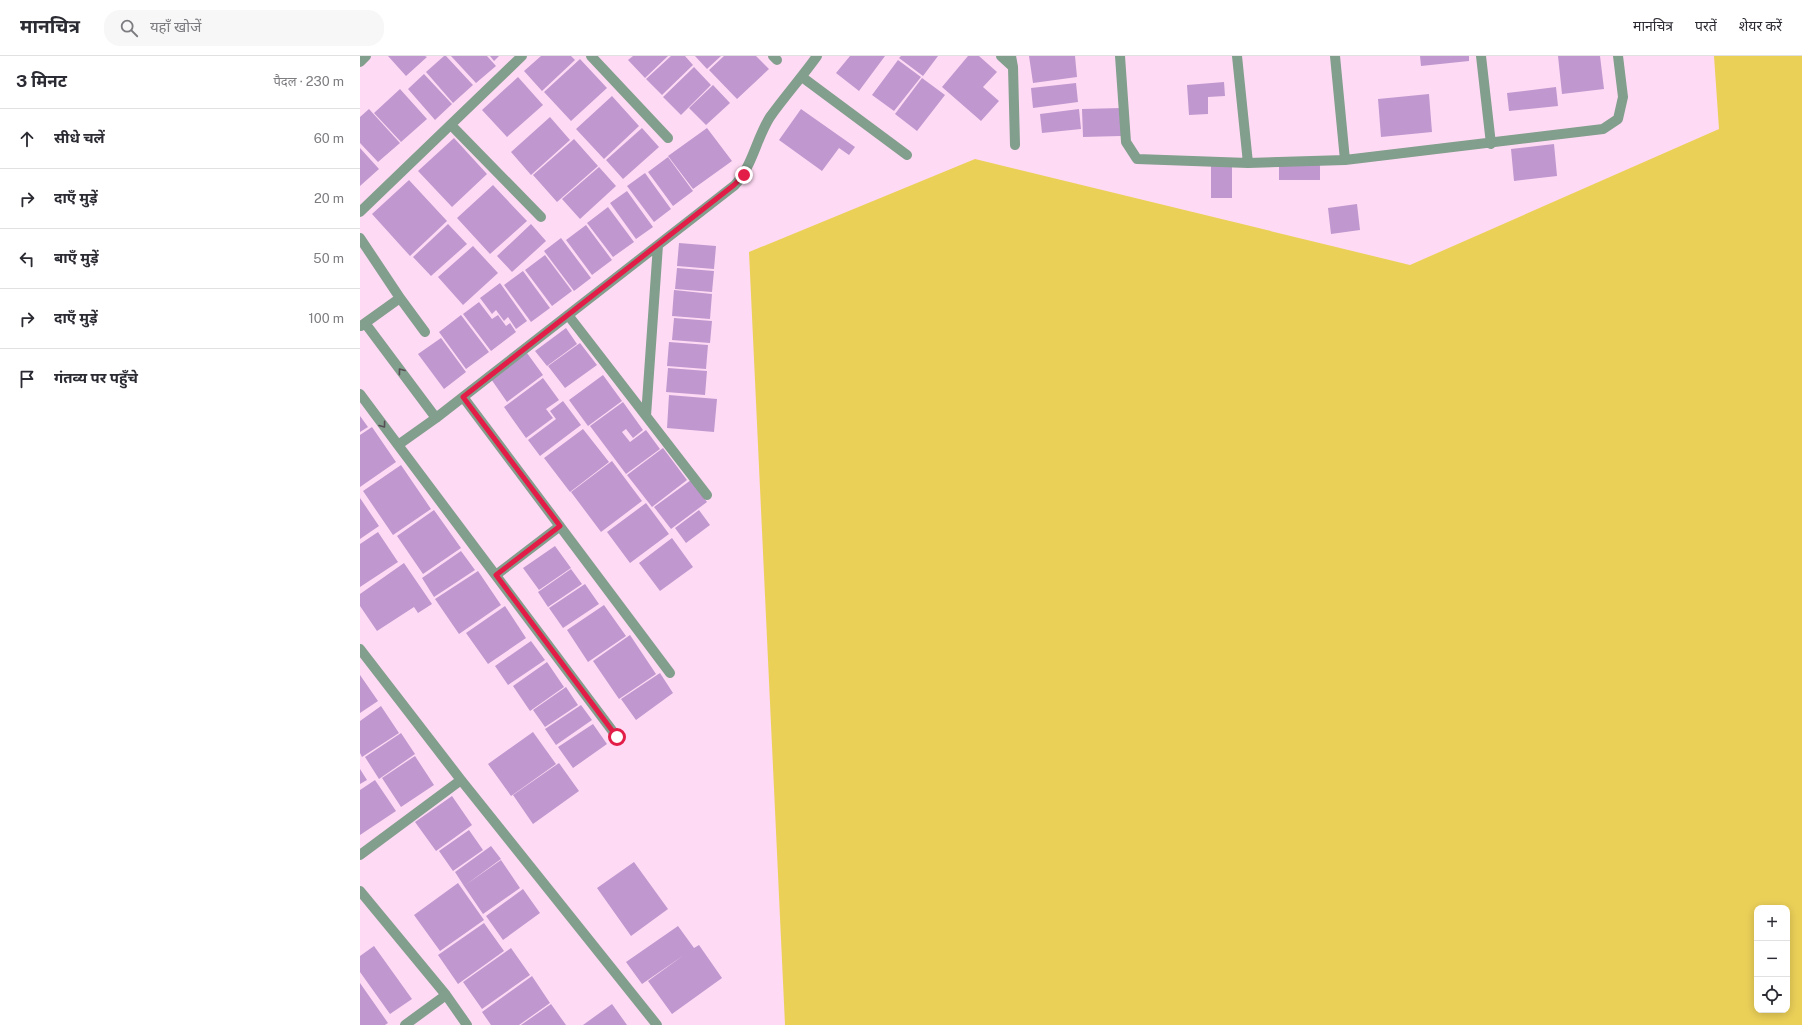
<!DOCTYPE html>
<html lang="hi">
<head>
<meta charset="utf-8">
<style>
  body { margin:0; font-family:"Public Sans","Noto Sans Devanagari",sans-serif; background:#f7f7f7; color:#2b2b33 }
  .controls { position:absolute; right:12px; bottom:12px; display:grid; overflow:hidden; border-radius:8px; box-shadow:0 2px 10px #0003 }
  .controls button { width:36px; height:36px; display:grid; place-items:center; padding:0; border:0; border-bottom:1px solid #e1e1e2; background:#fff; color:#2b2b33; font:20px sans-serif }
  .stop { position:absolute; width:12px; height:12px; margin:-9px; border:3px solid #e11d48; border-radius:50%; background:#fff }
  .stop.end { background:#e11d48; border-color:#fff; box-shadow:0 1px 4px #0008 }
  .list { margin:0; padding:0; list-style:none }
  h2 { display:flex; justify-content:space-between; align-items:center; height:52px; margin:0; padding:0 16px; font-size:17px }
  h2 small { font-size:13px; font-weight:400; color:#7c7c81 }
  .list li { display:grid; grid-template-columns:26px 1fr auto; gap:12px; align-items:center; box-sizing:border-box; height:60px; padding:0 16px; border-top:1px solid #e1e1e2 }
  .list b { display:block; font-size:15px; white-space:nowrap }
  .list em { font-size:13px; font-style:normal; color:#7c7c81 }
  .icon { flex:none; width:22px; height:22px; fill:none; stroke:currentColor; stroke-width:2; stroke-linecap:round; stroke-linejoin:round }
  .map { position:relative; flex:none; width:1442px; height:969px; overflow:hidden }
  header { display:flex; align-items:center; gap:24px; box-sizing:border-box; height:56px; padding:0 20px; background:#fff; border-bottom:1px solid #e1e1e2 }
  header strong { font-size:19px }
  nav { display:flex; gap:22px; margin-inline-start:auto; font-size:14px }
  .search { width:280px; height:36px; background:#f7f7f7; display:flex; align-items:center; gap:10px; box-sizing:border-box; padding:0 14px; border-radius:16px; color:#7c7c81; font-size:15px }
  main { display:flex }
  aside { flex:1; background:#fff }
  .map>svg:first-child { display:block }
</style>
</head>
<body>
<header>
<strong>मानचित्र</strong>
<div class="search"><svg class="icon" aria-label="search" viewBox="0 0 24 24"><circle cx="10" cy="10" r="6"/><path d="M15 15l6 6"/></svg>यहाँ खोजें</div>
<nav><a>मानचित्र</a><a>परतें</a><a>शेयर करें</a></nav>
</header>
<main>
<aside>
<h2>3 मिनट<small>पैदल · 230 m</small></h2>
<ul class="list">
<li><svg class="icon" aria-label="ahead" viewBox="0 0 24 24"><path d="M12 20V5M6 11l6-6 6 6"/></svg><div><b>सीधे चलें</b></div><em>60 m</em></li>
<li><svg class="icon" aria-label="right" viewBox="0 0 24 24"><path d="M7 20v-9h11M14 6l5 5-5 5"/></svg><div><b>दाएँ मुड़ें</b></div><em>20 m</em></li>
<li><svg class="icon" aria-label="left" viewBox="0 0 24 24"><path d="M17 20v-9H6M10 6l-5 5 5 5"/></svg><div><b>बाएँ मुड़ें</b></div><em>50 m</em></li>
<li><svg class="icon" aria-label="right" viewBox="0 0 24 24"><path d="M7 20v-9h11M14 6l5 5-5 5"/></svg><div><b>दाएँ मुड़ें</b></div><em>100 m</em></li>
<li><svg class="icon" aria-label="arrive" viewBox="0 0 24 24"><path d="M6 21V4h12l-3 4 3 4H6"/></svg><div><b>गंतव्य पर पहुँचे</b></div></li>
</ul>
</aside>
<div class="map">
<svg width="1442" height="969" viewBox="0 0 1442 969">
  <rect width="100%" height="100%" fill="#ffdaf4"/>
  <path fill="#ebd058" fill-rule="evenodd" d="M1354,0H1442V969H425L389,196L615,103L1050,209L1359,73ZM1397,852H1427V954H1397Z"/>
  <path fill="#c098cf" d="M28,0H65L67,1L46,20Z
    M84,0H86L113,29L93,47L66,16Z
    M91,0H127L136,10L116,27Z
    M130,0H139L134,5Z
    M181,0H211L215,4L182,35L164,15Z
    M273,0H308L285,22L268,4Z
    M311,0H325L333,9L302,39L286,23Z
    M335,0H361L347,13Z
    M364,0H396L409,13L377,43L349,14Z
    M490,0H525L499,35L476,17Z
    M541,0H578L563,20L539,2Z
    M608,0H619L637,16L623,31L639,45L621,65L582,31Z
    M669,0H715L717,21L673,27Z
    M1060,0H1109V5L1061,10Z
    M1198,0H1240L1244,33L1202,38Z
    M220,3L247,32L211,65L184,36Z
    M538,4L561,21L534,55L512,39Z
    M334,11L351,29L321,59L303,41Z
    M64,18L92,48L75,64L48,33Z
    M158,21L183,49L147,81L122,54Z
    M562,22L585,39L557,75L535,58Z
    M864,26L865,40L848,41V58L829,59L827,29Z
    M716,27L718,46L673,52L671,32Z
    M353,29L370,47L346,69L329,52Z
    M1196,31L1198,50L1149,55L1147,37Z
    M40,33L67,63L41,86L14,57Z
    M1069,38L1072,76L1021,81L1018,43Z
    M252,40L279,70L244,103L216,73Z
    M761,52V80L723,81L722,53Z
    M9,53L40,87L18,106L0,87V61Z
    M441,53L495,91L489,99L479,92L462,115L419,84Z
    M719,53L721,73L682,77L680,58Z
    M190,61L210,84L171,119L151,96Z
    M282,72L299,91L263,123L246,104Z
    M347,72L372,105L333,133L308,100Z
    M94,82L127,118L92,151L58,115Z
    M214,83L238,110L197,146L173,119Z
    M1194,88L1197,120L1154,125L1151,93Z
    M0,92L19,113L0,130Z
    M308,101L333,135L313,150L288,116Z
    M960,107V124H919V108Z
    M851,108H872V142H851Z
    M239,111L256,130L220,163L202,143Z
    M285,117L311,153L294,166L267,130Z
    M49,124L87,165L50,200L12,158Z
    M133,129L167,165L130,198L97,162Z
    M267,135L293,171L276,183L250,147Z
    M997,148L1000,174L971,178L968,152Z
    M248,151L274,186L253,201L227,167Z
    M88,168L107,188L71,220L53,201Z
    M171,168L186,185L152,216L137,200Z
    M226,169L252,204L232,219L206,184Z
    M201,182L231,222L214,235L184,195Z
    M319,187L356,190L354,213L317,210Z
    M113,190L138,217L103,249L78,221Z
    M185,199L212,235L192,250L165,214Z
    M317,212L354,215L352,236L315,233Z
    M163,215L190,252L171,266L144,229Z
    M140,227L167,265L156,273L148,261L144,265L136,254L132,258L120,242Z
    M314,234L352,238L350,263L312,260Z
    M119,246L132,263L138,259L146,270L150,267L156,276L131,295L103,258Z
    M101,259L129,296L106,313L79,276Z
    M314,262L352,265L350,287L312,284Z
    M206,272L217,288L187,310L175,295Z
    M81,282L106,316L84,333L58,298Z
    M309,286L348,289L346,313L307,310Z
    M220,287L237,309L205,332L188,310Z
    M167,297L183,319L147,346L131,323Z
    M308,312L347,315L345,339L306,336Z
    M243,319L262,345L228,370L209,344Z
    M183,322L199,344L186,353L193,362L166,382L144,351Z
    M309,339L357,343L354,376L307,372Z
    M203,345L221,369L180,400L168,384L196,363L190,355Z
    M263,346L283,374L273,382L266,373L262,376L270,386L286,374L300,393L266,418L230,370Z
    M0,360L8,371L0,376Z
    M12,371L36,406L0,431V379Z
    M223,373L249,406L210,436L184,402Z
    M303,392L327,424L292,451L267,419Z
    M252,405L282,445L241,476L211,436Z
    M41,409L71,453L33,479L3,435Z
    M331,424L347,446L311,473L294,451Z
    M0,442L19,470L0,483Z
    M286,447L309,478L270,507L247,476Z
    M74,454L101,492L63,518L37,480Z
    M339,454L350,469L326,487L315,472Z
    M18,476L38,506L0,531V488Z
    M312,482L333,511L300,535L279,507Z
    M195,490L211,512L179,534L163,512Z
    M101,495L115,514L74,541L62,522Z
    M44,507L72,548L58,557L54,551L17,575L0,550V538Z
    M211,513L222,528L188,551L178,536Z
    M118,515L141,549L99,578L75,543Z
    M225,528L239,548L203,572L189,552Z
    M244,549L266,580L228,606L207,574Z
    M145,550L166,582L128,608L106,577Z
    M270,579L296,618L259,643L233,605Z
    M171,585L185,604L148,629L135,610Z
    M187,606L204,631L170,655L153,630Z
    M300,617L313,637L276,664L261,643Z
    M0,619L18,645L0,657Z
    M206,631L218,649L185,671L173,654Z
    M221,649L232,664L196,689L185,673Z
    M21,650L39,677L2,701L0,697V665Z
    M233,668L247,688L213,712L198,691Z
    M173,676L196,708L151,740L128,708Z
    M41,677L55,698L19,723L5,701Z
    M55,700L74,729L41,751L22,722Z
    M199,707L219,735L173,768L153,739Z
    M0,713L7,724L0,728Z
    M15,724L36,755L0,779V734Z
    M92,740L112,769L76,795L55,766Z
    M109,774L123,794L93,815L79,795Z
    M131,790L141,803L104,830L95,816Z
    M141,804L160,832L123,858L104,830Z
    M274,806L308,853L271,880L237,832Z
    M98,827L124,864L80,895L54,859Z
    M163,833L180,857L143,884L126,860Z
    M124,867L144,895L98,928L78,899Z
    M318,870L334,892L339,889L362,922L312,958L288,925L324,899L282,928L266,906Z
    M14,890L52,943L30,958L0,916V900Z
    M151,892L170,919L122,953L103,926Z
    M172,920L190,947L159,969H131L122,956Z
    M0,927L28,967L25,969H0Z
    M191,948L206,969H161Z
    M252,948L267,969H223Z"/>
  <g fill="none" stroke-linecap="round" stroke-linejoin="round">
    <path stroke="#829e8c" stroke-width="10" d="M231,0L308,82
      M413,0L417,4
      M641,0L653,11L651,0
      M760,0L766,86L777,103L888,107L985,104L1243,73L1258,63L1263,41L1258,0
      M877,0L888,107
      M975,0L985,104
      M1121,0L1131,88
      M0,6L6,0
      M653,11L655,89
      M442,21L547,99
      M91,69L181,161
      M0,156L162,0
      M0,182L40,242L65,276
      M208,259L347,439
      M1,270L40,242
      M0,338L38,389L76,362L5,267
      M103,341L310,617
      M286,360L298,189
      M76,362L375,129C393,109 396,83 410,61C425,40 442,21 457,0
      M38,389L257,681
      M136,519L200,470
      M0,593L101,724L297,969
      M0,799L101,724
      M0,835L86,939L107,969
      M45,969L86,939"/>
  </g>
  <defs><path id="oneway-chevron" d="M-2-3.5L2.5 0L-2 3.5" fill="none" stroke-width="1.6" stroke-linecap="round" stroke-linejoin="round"/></defs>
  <g stroke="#574f55">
    <use href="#oneway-chevron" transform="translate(41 315) rotate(-127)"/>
    <use href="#oneway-chevron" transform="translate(23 369) rotate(53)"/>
  </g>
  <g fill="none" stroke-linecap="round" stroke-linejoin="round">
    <path stroke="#e11d48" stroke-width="5" d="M257,681L136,519L200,470L103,341L374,129L384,119"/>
  </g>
</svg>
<div class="controls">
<button>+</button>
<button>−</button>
<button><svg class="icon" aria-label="locate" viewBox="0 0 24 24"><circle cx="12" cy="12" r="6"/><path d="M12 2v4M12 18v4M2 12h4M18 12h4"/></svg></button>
</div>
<div class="stop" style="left:257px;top:681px"></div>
<div class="stop end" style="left:384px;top:119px"></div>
</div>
</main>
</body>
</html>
